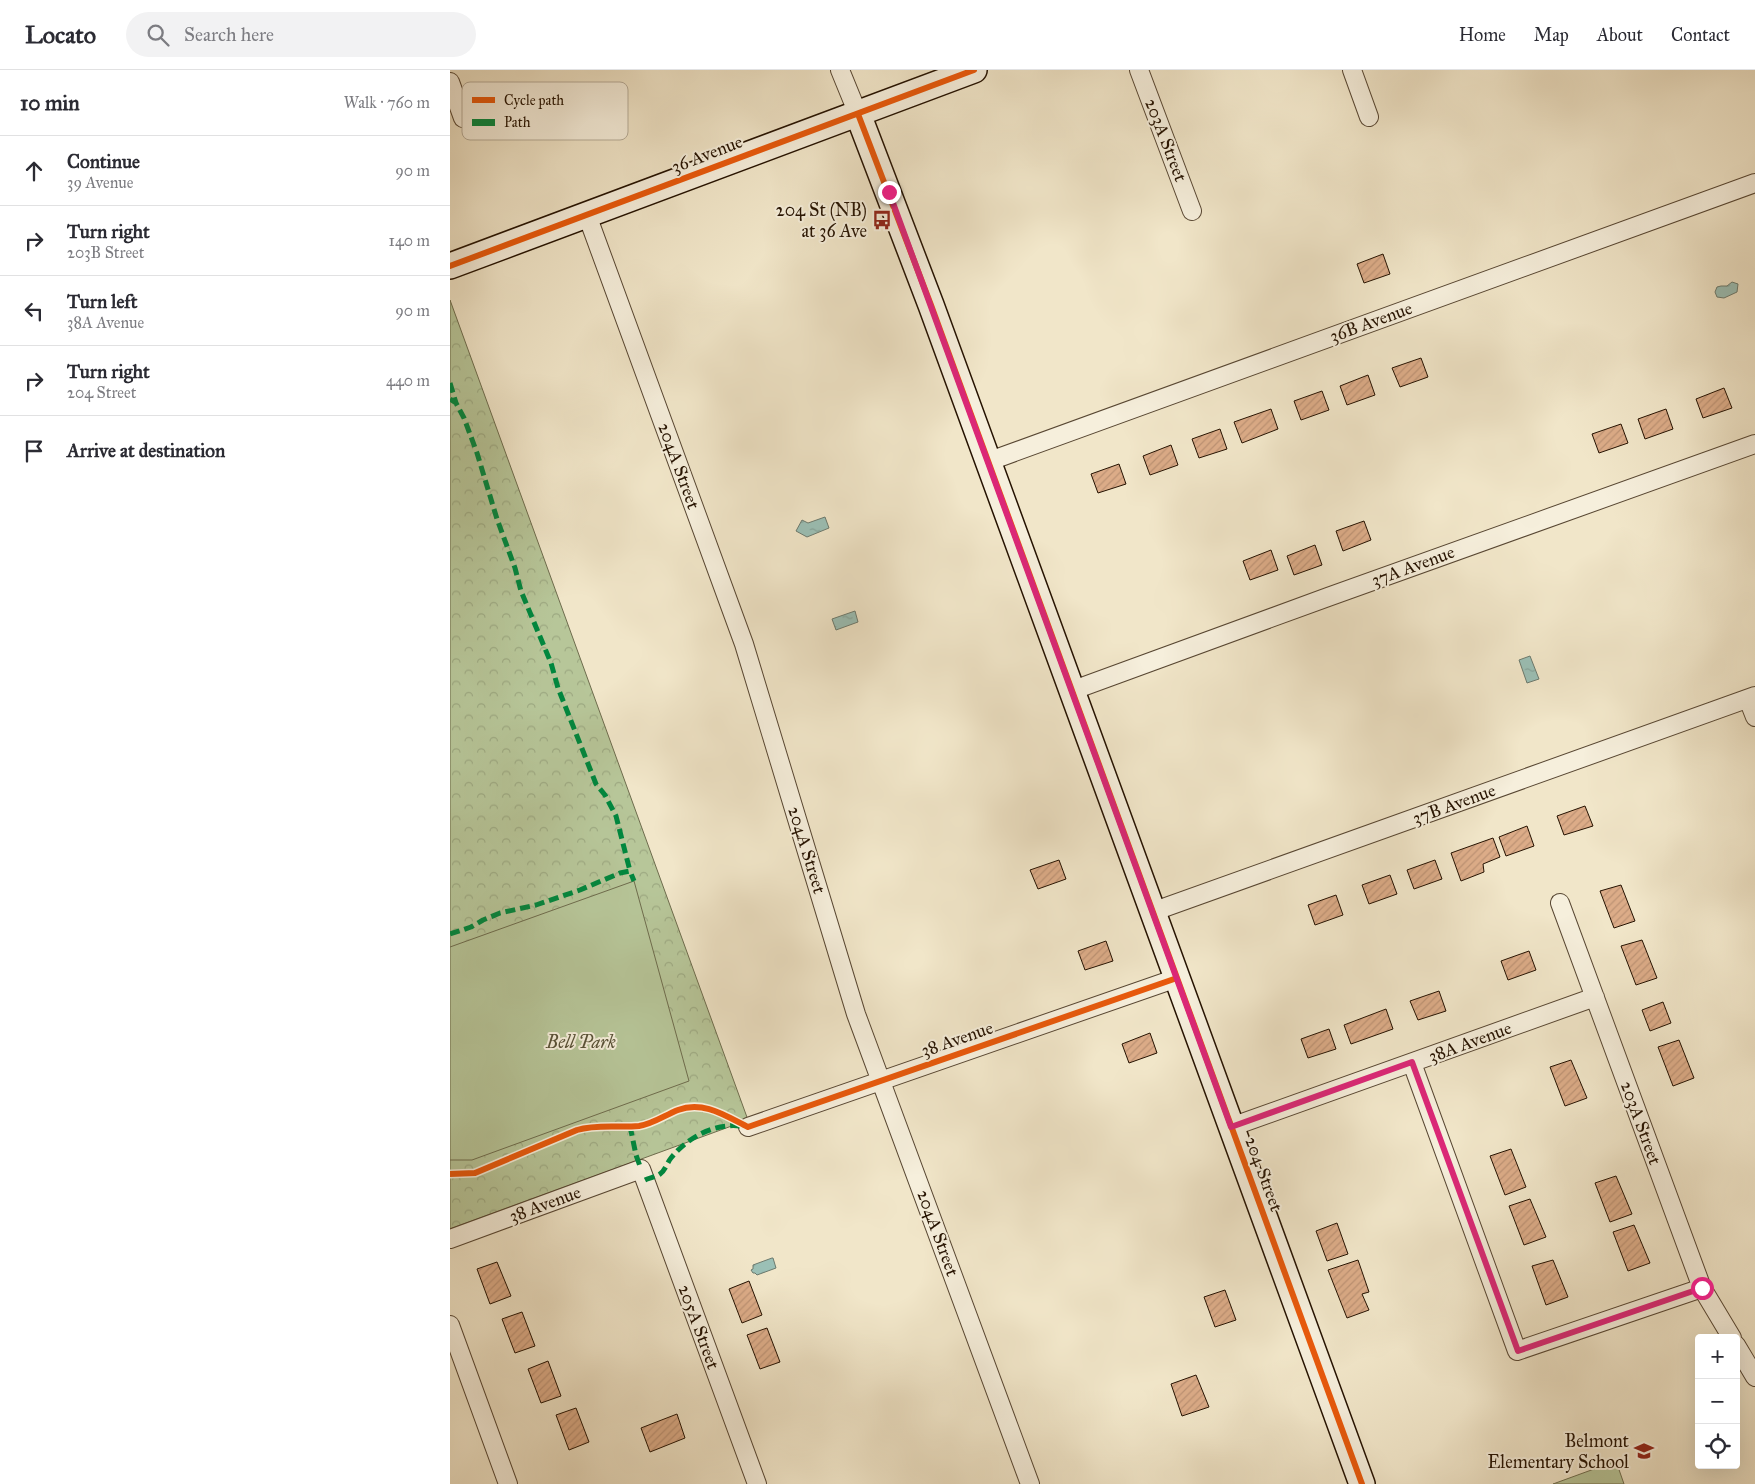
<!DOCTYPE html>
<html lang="en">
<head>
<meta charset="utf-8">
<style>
  body { margin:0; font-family:"IM FELL Great Primer",serif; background:#f2f2f3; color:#2b2b33 }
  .controls { position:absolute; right:15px; bottom:15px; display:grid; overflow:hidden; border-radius:5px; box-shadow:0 5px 20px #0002 }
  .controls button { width:45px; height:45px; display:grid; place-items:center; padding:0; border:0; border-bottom:1px solid #e1e1e2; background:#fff; color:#2b2b33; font:25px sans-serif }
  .stop { position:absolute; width:15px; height:15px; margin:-11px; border:4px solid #db2777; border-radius:50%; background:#fff }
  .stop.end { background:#db2777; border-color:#fff; box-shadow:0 1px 5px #0008 }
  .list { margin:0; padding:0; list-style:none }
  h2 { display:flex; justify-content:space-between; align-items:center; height:65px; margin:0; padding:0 20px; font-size:21px }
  h2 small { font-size:16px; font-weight:400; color:#7c7c81 }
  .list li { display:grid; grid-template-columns:32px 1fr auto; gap:15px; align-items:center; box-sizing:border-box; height:70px; padding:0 20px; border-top:1px solid #e1e1e2 }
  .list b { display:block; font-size:19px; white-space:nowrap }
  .list p { margin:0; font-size:16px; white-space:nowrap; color:#7c7c81 }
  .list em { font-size:16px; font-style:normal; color:#7c7c81 }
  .icon { flex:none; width:28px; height:28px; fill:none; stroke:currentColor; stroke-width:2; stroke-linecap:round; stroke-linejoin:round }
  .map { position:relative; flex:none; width:1305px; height:1414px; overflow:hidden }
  header { display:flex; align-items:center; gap:30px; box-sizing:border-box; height:70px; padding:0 25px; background:#fff; border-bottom:1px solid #e1e1e2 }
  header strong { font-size:24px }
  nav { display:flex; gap:28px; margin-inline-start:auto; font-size:18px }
  .search { width:350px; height:45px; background:#f2f2f3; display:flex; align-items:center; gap:12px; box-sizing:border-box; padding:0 18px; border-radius:28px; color:#7c7c81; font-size:19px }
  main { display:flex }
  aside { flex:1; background:#fff }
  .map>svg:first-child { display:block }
</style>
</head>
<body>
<header>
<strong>Locato</strong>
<div class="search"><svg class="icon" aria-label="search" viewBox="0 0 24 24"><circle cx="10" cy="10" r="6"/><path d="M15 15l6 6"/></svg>Search here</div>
<nav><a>Home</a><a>Map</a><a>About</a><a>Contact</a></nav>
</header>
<main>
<aside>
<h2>10 min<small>Walk · 760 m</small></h2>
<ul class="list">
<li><svg class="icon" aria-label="ahead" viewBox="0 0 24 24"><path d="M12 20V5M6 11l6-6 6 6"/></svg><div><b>Continue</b><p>39 Avenue</p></div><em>90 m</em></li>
<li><svg class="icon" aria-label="right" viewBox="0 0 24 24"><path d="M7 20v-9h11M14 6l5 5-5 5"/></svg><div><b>Turn right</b><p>203B Street</p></div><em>140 m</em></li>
<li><svg class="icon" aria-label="left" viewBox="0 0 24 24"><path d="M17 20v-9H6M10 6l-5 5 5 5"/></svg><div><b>Turn left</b><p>38A Avenue</p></div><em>90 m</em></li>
<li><svg class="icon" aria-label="right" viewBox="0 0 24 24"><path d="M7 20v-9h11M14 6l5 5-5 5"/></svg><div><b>Turn right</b><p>204 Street</p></div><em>440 m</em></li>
<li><svg class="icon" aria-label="arrive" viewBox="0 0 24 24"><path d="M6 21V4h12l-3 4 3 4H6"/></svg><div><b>Arrive at destination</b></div></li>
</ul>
</aside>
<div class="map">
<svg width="1305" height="1414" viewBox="0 0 1305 1414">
  <defs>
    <pattern id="forest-crowns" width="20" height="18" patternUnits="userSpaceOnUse" patternTransform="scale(1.25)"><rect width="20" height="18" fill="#b7c699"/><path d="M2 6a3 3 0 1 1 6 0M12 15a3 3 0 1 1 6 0" fill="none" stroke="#9da982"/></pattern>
    <pattern id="water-ripples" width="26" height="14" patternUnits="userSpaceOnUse" patternTransform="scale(1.25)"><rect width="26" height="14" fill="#9bc0b6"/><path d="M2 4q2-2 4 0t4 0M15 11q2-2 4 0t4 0" fill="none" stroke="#85a49b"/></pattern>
    <pattern id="building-hatch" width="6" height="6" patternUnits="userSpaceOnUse" patternTransform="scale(1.25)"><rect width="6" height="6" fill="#dcac88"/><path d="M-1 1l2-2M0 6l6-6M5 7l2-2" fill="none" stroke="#bd9374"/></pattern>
  </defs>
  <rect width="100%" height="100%" fill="#f1e6c9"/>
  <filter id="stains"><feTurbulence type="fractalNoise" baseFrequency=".004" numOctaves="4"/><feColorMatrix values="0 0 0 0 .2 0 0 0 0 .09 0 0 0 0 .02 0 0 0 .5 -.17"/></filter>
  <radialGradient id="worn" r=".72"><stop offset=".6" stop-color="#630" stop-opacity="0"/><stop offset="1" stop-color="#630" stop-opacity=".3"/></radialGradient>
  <path fill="url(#forest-crowns)" stroke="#6e6c4d" d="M0,230L298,1050L0,1159Z"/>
  <path fill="#b7c699" stroke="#6e6c4d" d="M184,811L239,1011L22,1090H0V877Z
    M1166,1391L1174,1414H1103Z"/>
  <path fill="url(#water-ripples)" stroke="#6c7a6e" d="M1282,212L1288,214L1287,222L1274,228L1267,227L1265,222L1267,217L1271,216H1277Z
    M375,447L379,458L357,467L346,461L352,450L358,453Z
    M405,541L408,552L386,560L382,549Z
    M1080,586L1089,609L1077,613L1069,590Z
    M322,1188H323L326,1198L307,1205L305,1203H303L301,1200L303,1199V1195Z"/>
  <path fill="url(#building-hatch)" stroke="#251201" d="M933,184L940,204L914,213L907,194Z
    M971,288L978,307L950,317L942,298Z
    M918,305L925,325L897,335L890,316Z
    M1274,318L1282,338L1253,348L1246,329Z
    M872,321L879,340L851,350L844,331Z
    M821,339L828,359L792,373L784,352Z
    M1216,339L1223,359L1195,369L1188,349Z
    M1171,354L1178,373L1149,383L1142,364Z
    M770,359L777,379L749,388L742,369Z
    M721,375L728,395L700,405L693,386Z
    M669,394L676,414L648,423L641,404Z
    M914,451L921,470L893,481L886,461Z
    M865,475L872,495L844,505L837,486Z
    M821,480L828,500L800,510L793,491Z
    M1135,736L1143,756L1114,765L1107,746Z
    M1077,756L1084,776L1056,786L1049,767Z
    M1043,768L1050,787L1033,794L1034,802L1011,811L1001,783Z
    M609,790L616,809L588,819L580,800Z
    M985,790L992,809L964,819L957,800Z
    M940,805L947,824L919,834L912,815Z
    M1171,815L1185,851L1164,858L1150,821Z
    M886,825L893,845L865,855L858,835Z
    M1192,870L1207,908L1186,915L1171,876Z
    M656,871L663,891L635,900L628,881Z
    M1079,881L1086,900L1058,910L1051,891Z
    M989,921L996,941L968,950L960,931Z
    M1213,932L1221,953L1200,961L1192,940Z
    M936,939L943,959L901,974L894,955Z
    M879,959L886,979L858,988L851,969Z
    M700,963L707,983L679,993L672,974Z
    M1229,970L1244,1008L1223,1016L1208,977Z
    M1121,990L1137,1028L1115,1036L1100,997Z
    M1061,1079L1076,1117L1055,1125L1040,1086Z
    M1166,1106L1182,1144L1160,1152L1145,1113Z
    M1080,1129L1096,1167L1074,1175L1059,1136Z
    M887,1153L898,1184L877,1191L866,1161Z
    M1184,1155L1200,1193L1178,1201L1163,1162Z
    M908,1190L919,1222L912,1224L919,1240L897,1248L878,1200Z
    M1103,1190L1118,1227L1096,1235L1082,1196Z
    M47,1192L61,1226L40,1234L27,1199Z
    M299,1211L312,1245L292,1253L279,1219Z
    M775,1220L786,1250L765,1257L754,1227Z
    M72,1242L85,1276L65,1283L52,1249Z
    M317,1258L330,1292L310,1299L297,1265Z
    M98,1291L111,1326L91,1333L78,1299Z
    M746,1305L759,1337L732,1346L721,1314Z
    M126,1338L139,1372L119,1380L106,1345Z
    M227,1344L235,1368L200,1382L191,1358Z"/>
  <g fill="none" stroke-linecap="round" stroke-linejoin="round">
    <defs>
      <path id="street" d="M390,0L408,44
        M689,0L742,141
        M902,0L919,47
        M0,12L13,48
        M137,145L294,574L406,944L580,1414
        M537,392L1305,113
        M621,621L878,527L1305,374
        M1298,629L1305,647
        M1110,833L1252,1218L1282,1268
        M702,842L1305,626
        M962,993L1067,1281L1252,1218
        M298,1057L727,908
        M781,1057L1145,927
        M0,1169L191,1099L307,1414
        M0,1255L58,1414
        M1286,1275L1305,1307"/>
      <path id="secondary" d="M408,44L481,235L912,1414
        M0,196L524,0"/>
    </defs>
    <use href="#street" stroke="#584733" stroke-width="20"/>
    <use href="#secondary" stroke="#251201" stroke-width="28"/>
    <use href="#street" stroke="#f6efdc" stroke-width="18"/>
    <use href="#secondary" stroke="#f6efdc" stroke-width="25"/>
    <path stroke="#00873e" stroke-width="5" stroke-dasharray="10 5" stroke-linecap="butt" d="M0,313L6,333
      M0,329L6,333L14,348L27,383L47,449L65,498L71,521L101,593L108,618L146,714L155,725L166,746L180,801
      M0,864L21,857L33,850L50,843L86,835L130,820L170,803L180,801L184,811
      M180,1056L186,1085L191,1099
      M195,1110C199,1108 206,1107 210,1104C215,1101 217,1093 221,1088C237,1068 264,1053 290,1056"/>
    <defs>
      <path id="cycleway" d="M408,44L481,235L912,1414
        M0,196L524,0
        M0,1104L25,1103L127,1060C147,1054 168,1058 189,1056C203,1054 215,1045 228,1040C253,1030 276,1046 298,1057L727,908"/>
    </defs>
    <use href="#cycleway" stroke="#f6efdc" stroke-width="9"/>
    <use href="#cycleway" stroke="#e8590c" stroke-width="6"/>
  </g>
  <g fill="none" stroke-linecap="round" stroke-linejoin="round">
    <path stroke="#db2777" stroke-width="6" d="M439,122L781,1057L962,992L1068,1281L1252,1218"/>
  </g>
  <defs>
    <symbol id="bus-bare" viewBox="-9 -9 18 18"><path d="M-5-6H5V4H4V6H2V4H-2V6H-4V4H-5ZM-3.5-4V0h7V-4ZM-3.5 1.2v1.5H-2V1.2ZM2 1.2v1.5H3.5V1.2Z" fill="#8f2418" stroke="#f6efdc" stroke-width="2.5" paint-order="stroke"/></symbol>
    <symbol id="school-bare" viewBox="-9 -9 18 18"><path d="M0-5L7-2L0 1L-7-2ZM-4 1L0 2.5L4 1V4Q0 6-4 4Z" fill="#8f2418" stroke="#f6efdc" stroke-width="2.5" paint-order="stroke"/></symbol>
  </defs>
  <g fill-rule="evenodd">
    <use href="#bus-bare" x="418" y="136" width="28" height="28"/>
    <use href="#school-bare" x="1180" y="1367" width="28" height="28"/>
  </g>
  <g text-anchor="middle" stroke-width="4" stroke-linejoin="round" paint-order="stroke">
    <g font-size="18" fill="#251201" stroke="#f6efdc">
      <text transform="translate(716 70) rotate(69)" y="6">203A Street</text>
      <text transform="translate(257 84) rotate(-21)" y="6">36 Avenue</text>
      <text transform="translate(921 252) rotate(-20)" y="6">36B Avenue</text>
      <text transform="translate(229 396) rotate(70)" y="6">204A Street</text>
      <text transform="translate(963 496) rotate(-20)" y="6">37A Avenue</text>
      <text transform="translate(1004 734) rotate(-20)" y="6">37B Avenue</text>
      <text transform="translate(357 780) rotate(73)" y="6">204A Street</text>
      <text transform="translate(507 969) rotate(-19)" y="6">38 Avenue</text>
      <text transform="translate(1020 972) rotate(-20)" y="6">38A Avenue</text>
      <text transform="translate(1191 1053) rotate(70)" y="6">203A Street</text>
      <text transform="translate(814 1104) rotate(70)" y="6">204 Street</text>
      <text transform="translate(95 1134) rotate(-20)" y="6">38 Avenue</text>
      <text transform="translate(488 1163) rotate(70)" y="6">204A Street</text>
      <text transform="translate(249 1257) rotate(70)" y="6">205A Street</text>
    </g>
    <g font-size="18" fill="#251201" stroke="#f6efdc" text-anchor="end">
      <text x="417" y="146">204 St (NB)<tspan x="417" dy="21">at 36 Ave</tspan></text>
      <text x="1179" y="1377">Belmont<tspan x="1179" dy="21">Elementary School</tspan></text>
    </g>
    <g font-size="18" font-style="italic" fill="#585136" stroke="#f6efdc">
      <text x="131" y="978">Bell Park</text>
    </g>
  </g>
  <rect x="12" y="12" width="166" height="58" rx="8" fill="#f6efdc" stroke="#b7ad9a" stroke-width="1"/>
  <rect x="22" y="27" width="23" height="6" fill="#e8590c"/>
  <rect x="22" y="49" width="23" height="7" fill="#00873e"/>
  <g font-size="14" fill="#251201">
    <text x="54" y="35">Cycle path</text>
    <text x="54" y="57">Path</text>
  </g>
  <rect width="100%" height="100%" filter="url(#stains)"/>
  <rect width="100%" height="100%" fill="url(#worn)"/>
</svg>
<div class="controls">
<button>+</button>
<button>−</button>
<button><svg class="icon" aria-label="locate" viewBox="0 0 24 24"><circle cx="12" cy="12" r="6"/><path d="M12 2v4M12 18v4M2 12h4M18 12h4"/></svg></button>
</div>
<div class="stop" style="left:1252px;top:1218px"></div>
<div class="stop end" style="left:439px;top:122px"></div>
</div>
</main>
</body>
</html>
